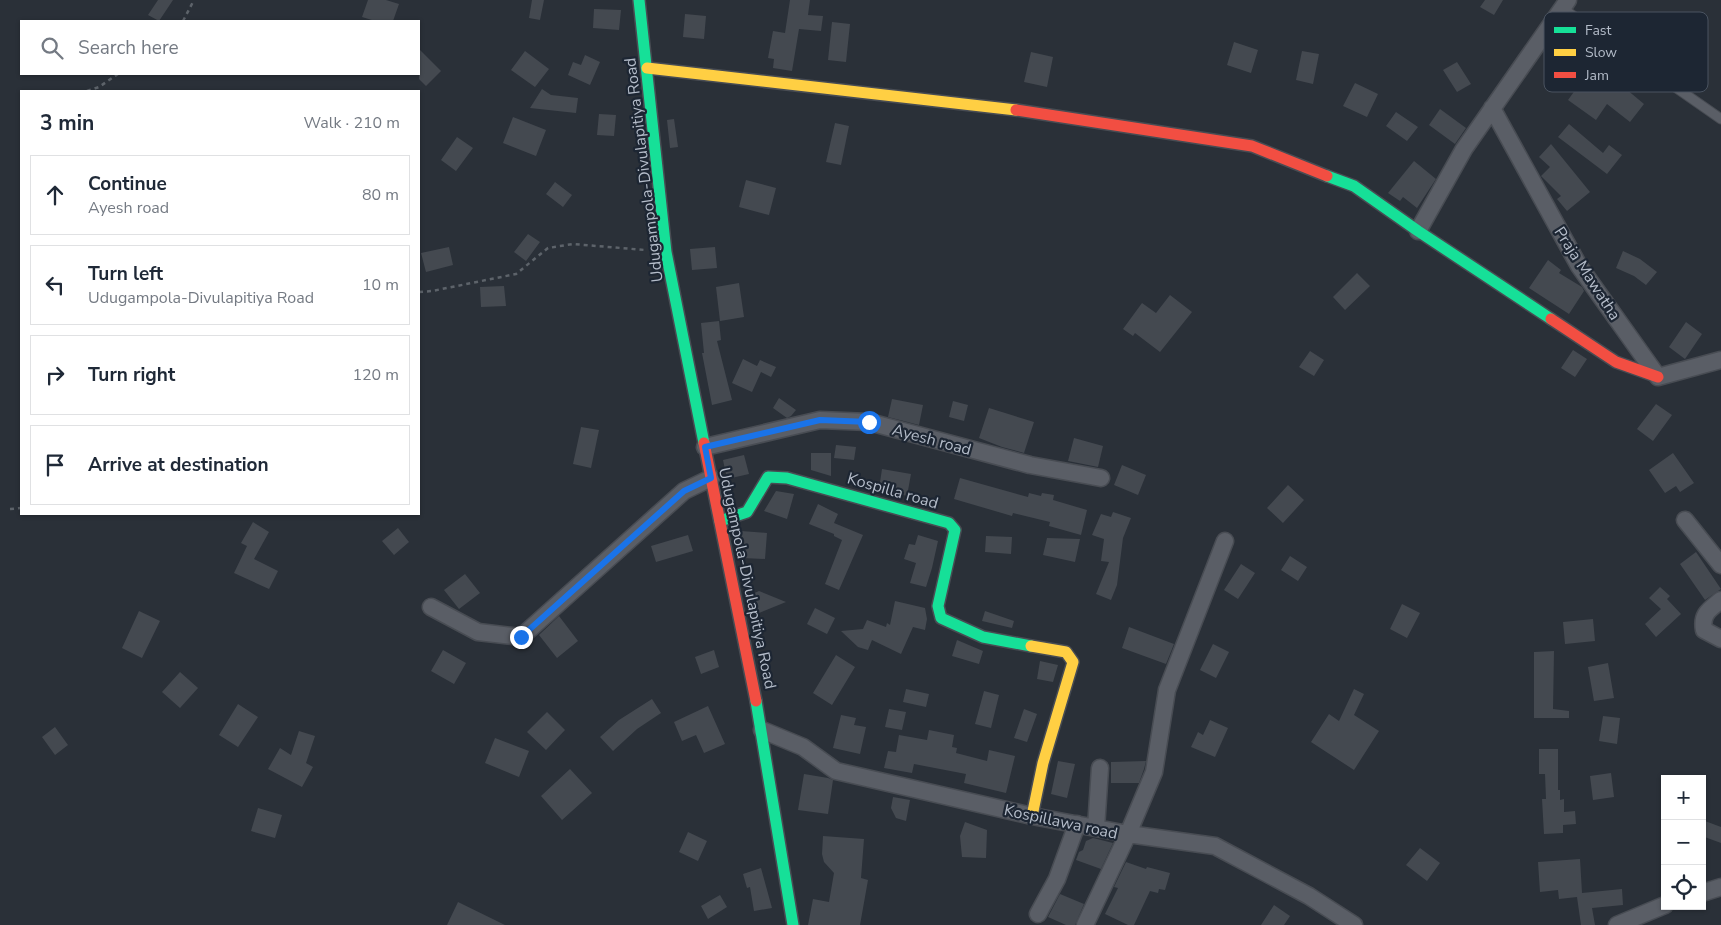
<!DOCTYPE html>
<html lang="en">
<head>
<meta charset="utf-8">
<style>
  body { margin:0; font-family:"Nunito Sans",sans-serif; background:#f2f2f3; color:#1f2937 }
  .controls { position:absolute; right:15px; bottom:15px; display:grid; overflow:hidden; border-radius:0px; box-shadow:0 1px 4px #0004 }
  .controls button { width:45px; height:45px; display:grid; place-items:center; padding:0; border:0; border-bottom:1px solid #e0e1e3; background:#fff; color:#1f2937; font:25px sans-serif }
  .stop { position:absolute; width:15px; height:15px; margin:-11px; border:4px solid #1a73e8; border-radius:50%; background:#fff }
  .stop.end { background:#1a73e8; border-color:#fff; box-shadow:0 1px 5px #0008 }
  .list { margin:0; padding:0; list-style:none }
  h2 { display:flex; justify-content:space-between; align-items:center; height:65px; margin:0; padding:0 20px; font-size:21px }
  h2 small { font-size:16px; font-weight:400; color:#747a83 }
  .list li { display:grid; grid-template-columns:32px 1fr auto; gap:15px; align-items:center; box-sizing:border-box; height:80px; margin:0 10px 10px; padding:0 10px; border:1px solid #e0e1e3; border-radius:0px }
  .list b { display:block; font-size:19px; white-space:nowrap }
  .list p { margin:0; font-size:16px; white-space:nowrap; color:#747a83 }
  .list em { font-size:16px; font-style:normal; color:#747a83 }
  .icon { flex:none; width:28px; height:28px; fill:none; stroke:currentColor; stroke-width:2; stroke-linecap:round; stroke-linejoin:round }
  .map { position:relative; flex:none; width:1721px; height:925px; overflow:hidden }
  .search { position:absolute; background:#fff; box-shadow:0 1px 4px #0004; left:20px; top:20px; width:400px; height:55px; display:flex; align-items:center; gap:12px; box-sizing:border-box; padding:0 18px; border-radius:0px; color:#747a83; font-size:19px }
  .panel { position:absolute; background:#fff; box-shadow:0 1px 4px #0004; left:20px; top:90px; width:400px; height:425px; border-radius:0px }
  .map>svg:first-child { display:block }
</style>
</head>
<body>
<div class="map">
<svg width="1721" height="925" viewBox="0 0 1721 925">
  <rect width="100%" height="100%" fill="#2a3038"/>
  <path fill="#444950" d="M158,0H173L159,21L148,15Z
    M368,0H386L399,4L393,21H375L362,17Z
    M532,0H544L540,20L529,18Z
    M790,0H810L808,15L823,16L821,31L799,29L792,71L773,68L774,59L768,58L773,31L785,33Z
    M1485,0H1503L1494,15L1480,7Z
    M594,9L621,10L619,30L593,28Z
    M685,14L706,16L704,39L683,37Z
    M832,22L850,24L846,62L828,60Z
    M1234,42L1258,50L1251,73L1227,65Z
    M419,49L441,71L426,86L419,79Z
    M525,51L549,69L535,87L511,70Z
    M1302,51L1319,54L1313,84L1296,80Z
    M1031,52L1053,57L1047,87L1024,82Z
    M585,55L600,62L590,85L568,75L573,62L581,65Z
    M1599,57L1618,70L1616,73L1630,83L1626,89L1644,104L1630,122L1607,104L1596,120L1568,100Z
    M1457,62L1471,84L1457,92L1443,70Z
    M1355,83L1378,94L1367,117L1343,106Z
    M542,89L551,95L578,98L576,113L530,108Z
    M1440,109L1466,128L1455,144L1429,125Z
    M1396,112L1418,127L1407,141L1386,126Z
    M599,114L616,115L614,136L597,135Z
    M513,117L546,130L536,156L503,143Z
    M674,119L678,147L670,148L667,120Z
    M835,123L849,126L841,165L826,162Z
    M1569,124L1603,153L1609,145L1622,155L1607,174L1558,137Z
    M457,137L473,148L456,171L441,160Z
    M1551,144L1590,192L1567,211L1557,199L1561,196L1541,176L1550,167L1539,157Z
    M1414,161L1436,179L1417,208L1403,197L1400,201L1388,193Z
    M746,180L776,188L769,215L739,207Z
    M555,182L572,195L563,207L546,194Z
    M528,234L540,242L526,261L514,252Z
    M449,247L453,265L426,272L421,253Z
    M715,247L717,268L692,270L690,249Z
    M1623,251L1640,259L1657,272L1646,285L1634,276L1616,268Z
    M1548,260L1561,270L1559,273L1582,287L1584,291L1569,314L1529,288Z
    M1357,273L1370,286L1345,310L1333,297Z
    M739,283L744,317L720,321L716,287Z
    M504,286L506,306L481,307L480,287Z
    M1170,295L1192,312L1160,352L1135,333L1133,336L1123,329L1142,303L1156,313Z
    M719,321L721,340L717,341L732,400L712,405L702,353H704L701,323Z
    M1686,322L1702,334L1685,359L1669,347Z
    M1573,350L1587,359L1575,377L1561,368Z
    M1310,351L1324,360L1314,376L1299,367Z
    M743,359L757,366L760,360L776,367L771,377L761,372L752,392L732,383Z
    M779,398L796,410L791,416L787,418L773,408Z
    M892,399L923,405L919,425L888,417Z
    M953,401L968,405L964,421L949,417Z
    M1656,404L1672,415L1653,441L1637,429Z
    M989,408L1034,422L1024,453L1002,447L979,438Z
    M581,427L599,430L591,468L573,464Z
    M1074,438L1103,446L1098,467L1068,461Z
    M836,445L856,447L854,460L834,458Z
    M811,453H831V476L811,470Z
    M1673,453L1694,483L1680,492L1676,486L1665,493L1649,470Z
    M744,455L749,474L727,479L723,460Z
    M1122,465L1146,475L1138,495L1114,485Z
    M882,469L911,474L907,496L879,489Z
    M960,478L1028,497L1029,493L1041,496L1042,493L1054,495L1053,500L1087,510L1081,535L1049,526L1050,522L1013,513L1012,516L954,499Z
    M1288,485L1304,500L1283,523L1267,508Z
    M776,491L794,494L787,519L764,511Z
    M818,504L838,514L834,523L863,535L839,590L825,584L842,540L834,536V534L809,524Z
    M1113,512L1131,518L1123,538L1117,585L1111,600L1096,594L1109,562L1101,561L1104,539L1092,535L1101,514L1111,517Z
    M253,522L269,532L254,559L278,571L269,589L234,573L247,546L241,543Z
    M398,528L409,542L394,555L382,541Z
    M741,531L767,533L765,559L743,558L740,546Z
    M688,535L693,551L656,562L651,546Z
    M918,535L938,541L932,568L926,587L910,583L916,563L904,559L909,544L915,545Z
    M986,536L1012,537L1011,554L985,552Z
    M1047,538L1080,539L1075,562L1043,555Z
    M1696,552L1721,589L1705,600L1680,564Z
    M1290,556L1307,567L1298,581L1281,570Z
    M1241,564L1255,573L1238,599L1224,590Z
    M465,574L480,593L459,609L444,590Z
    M1660,587L1670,596L1667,599L1681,614L1656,637L1645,624L1661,609L1649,598Z
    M759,591L786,602L754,615L750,595Z
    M895,601L925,608L927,619L925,630L913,627L901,654L872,640L868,650L858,647L841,631L863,629L867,620L886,627L887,623L890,625Z
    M1402,604L1420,613L1407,638L1390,629Z
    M815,608L835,618L827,634L807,624Z
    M139,611L160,621L142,658L122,648Z
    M985,611L1014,621L1012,628L982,621Z
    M559,616L578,641L557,658L539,635Z
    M1593,619L1595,641L1565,644L1563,622Z
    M1129,627L1174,644L1166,664L1122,648Z
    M957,640L983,651L979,664L952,656Z
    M1213,644L1229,652L1216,678L1200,670Z
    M443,650L466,663L454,684L431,671Z
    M714,650L719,667L701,674L695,657Z
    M1554,651L1553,709L1569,711V718H1534V652Z
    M836,655L855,667L832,705L813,693Z
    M1040,661L1058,665L1053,682L1037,679Z
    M1608,663L1614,698L1594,701L1588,667Z
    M180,672L198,688L180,708L162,692Z
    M906,689L929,694L926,707L903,702Z
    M1354,689L1364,694L1354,715L1379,731L1354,770L1311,742L1329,714L1339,721Z
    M984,691L999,695L991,728L975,724Z
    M652,699L661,713L637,729L613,751L600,737L619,720Z
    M238,704L258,717L238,747L219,735Z
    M708,706L725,744L704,753L696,735L682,741L674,722Z
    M889,709L906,712L902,730L885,727Z
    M1024,709L1037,714L1027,742L1014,738Z
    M547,712L565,730L546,750L527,732Z
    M841,715L856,718L854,725L866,727L860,754L833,748Z
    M1603,716L1620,718L1617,744L1599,741Z
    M1210,720L1228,728L1215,757L1191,747L1198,732L1203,735Z
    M55,727L68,745L55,755L42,737Z
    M929,730L954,735L952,747L957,748L956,753L987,761L989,750L1015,756L1006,793L964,783L966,774L914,764L912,773L884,768L888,751L896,752L899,735L927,740Z
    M299,731L315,736L306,763L313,767L302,787L268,769L280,748L291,755Z
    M495,738L529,751L519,777L485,763Z
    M1539,749H1558V790H1560V800L1564,799V812L1575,811L1576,824L1563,825V833L1544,834L1542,799H1546L1545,774H1539Z
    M1058,761L1075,764L1067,798L1051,794Z
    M1146,761L1144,769L1139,783H1111V762Z
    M570,769L592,793L562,820L541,796Z
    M1611,773L1614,797L1593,800L1590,776Z
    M804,774L828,778L833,780L828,814L798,810Z
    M893,797L910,800L906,821L896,818L891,808Z
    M258,808L282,815L275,838L251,831Z
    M1705,821L1721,827V843L1702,836V827Z
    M965,822L987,830L986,858L962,857L960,836Z
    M688,832L707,841L698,861L679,852Z
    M823,836L864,839L861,878L868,880L860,925H808L813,899L829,902L834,873L824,862L822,854Z
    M1093,838L1113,843L1101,869L1076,860L1079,852L1083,850L1086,841Z
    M1420,848L1440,863L1427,881L1406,865Z
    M1580,859L1582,893L1622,889L1623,905L1592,908L1595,925H1581L1577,897L1559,899L1558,890L1540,892L1538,862Z
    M1126,862L1146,869L1147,867L1170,873L1165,890L1159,889L1158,893L1150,891L1134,925H1128L1105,914L1118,888L1114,887Z
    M761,868L772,908L754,911L750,887L747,888L743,874Z
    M1060,894L1084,904L1075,925H1066L1048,917Z
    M720,895L727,907L708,919L701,906Z
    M458,902L505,925H447Z
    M1274,905L1290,916L1284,925H1261Z"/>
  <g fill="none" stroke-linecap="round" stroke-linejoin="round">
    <defs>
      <path id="lane" d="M1562,8L1721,119"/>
      <path id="street" d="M1492,108L1579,266L1658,377L1721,360
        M1418,231L1464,149L1568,0
        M705,447L820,420L869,422L1030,465L1101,478
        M1685,520L1721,565
        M1721,600C1709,610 1701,614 1704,630L1721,639
        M431,607L478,632L521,637L684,491L711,478
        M762,730L803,747L836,771L1032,816L1128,834L1215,846L1309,896L1354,925
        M1096,828L1100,768
        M1702,893L1721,887
        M1038,914L1057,879L1077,824
        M1085,925L1128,834L1154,772L1167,690L1225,541
        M1617,925L1665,905"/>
      <path id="fast" d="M639,0L666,252L704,443
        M1327,176L1354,186L1418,231L1551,319
        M720,521L747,512L768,477L787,478L949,523L955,530L938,606L941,618L983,637L1031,646
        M756,701L793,925"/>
      <path id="slow" d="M647,68L1016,110
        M1031,646L1066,652L1073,662L1043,763L1032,816"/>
      <path id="jam" d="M1016,110L1252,146L1327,176
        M1551,319L1616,362L1658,377
        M704,443L756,701"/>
    </defs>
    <use href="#lane" stroke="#484c53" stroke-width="11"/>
    <use href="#street" stroke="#484c53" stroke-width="19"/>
    <use href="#fast" stroke="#484c53" stroke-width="14"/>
    <use href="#slow" stroke="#484c53" stroke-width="14"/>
    <use href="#jam" stroke="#484c53" stroke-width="14"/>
    <path stroke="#5d636a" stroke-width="2.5" stroke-dasharray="4 4" stroke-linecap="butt" d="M183,21L194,0
      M87,91L99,87L118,74
      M419,292L432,291L516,274L548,248L573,244L645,250
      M10,509L21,508"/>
    <use href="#lane" stroke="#5a5e66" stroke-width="9"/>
    <use href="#street" stroke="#5a5e66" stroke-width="16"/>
    <use href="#fast" stroke="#16e098" stroke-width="11"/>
    <use href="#slow" stroke="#ffcf43" stroke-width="11"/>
    <use href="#jam" stroke="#f24e42" stroke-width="11"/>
  </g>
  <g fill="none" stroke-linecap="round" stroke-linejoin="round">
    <path stroke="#1a73e8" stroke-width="6" d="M521,637L684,491L711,478L705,447L820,420L869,422"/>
  </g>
  <g text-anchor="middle" stroke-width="4.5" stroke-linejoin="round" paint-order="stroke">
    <g font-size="16" fill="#b4bcc9" stroke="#1d2633">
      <text transform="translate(643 170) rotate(-97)" y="6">Udugampola-Divulapitiya Road</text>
      <text transform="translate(1588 273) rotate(57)" y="6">Praja Mawatha</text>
      <text transform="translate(932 439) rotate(15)" y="6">Ayesh road</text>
      <text transform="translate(893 490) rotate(16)" y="6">Kospilla road</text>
      <text transform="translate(748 578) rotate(78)" y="6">Udugampola-Divulapitiya Road</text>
      <text transform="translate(1061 821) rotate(12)" y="6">Kospillawa road</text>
    </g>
  </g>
  <rect x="1544" y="12" width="164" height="80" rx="8" fill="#1d2633" stroke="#4a5360" stroke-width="1"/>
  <rect x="1554" y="27" width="22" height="6" fill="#16e098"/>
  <rect x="1554" y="49" width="22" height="7" fill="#ffcf43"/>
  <rect x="1554" y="72" width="22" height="6" fill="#f24e42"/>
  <g font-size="14" fill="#b4bcc9">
    <text x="1585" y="35">Fast</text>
    <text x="1585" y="57">Slow</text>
    <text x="1585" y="80">Jam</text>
  </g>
</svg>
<div class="controls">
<button>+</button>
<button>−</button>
<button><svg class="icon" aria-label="locate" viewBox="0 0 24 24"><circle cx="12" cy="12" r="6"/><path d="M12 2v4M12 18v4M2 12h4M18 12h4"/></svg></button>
</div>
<div class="stop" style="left:869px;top:422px"></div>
<div class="stop end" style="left:521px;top:637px"></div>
<div class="search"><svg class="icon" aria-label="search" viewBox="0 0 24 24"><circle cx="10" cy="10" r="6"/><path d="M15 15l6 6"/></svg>Search here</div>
<section class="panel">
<h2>3 min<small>Walk · 210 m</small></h2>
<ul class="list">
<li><svg class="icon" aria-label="ahead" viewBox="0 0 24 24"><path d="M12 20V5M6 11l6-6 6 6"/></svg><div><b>Continue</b><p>Ayesh road</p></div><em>80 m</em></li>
<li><svg class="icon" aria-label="left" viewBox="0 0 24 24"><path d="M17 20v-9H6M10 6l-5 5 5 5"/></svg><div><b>Turn left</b><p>Udugampola-Divulapitiya Road</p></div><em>10 m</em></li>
<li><svg class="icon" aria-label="right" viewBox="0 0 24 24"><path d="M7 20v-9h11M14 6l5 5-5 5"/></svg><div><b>Turn right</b></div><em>120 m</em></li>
<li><svg class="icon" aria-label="arrive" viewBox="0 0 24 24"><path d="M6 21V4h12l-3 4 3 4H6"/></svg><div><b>Arrive at destination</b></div></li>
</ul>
</section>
</div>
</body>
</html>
